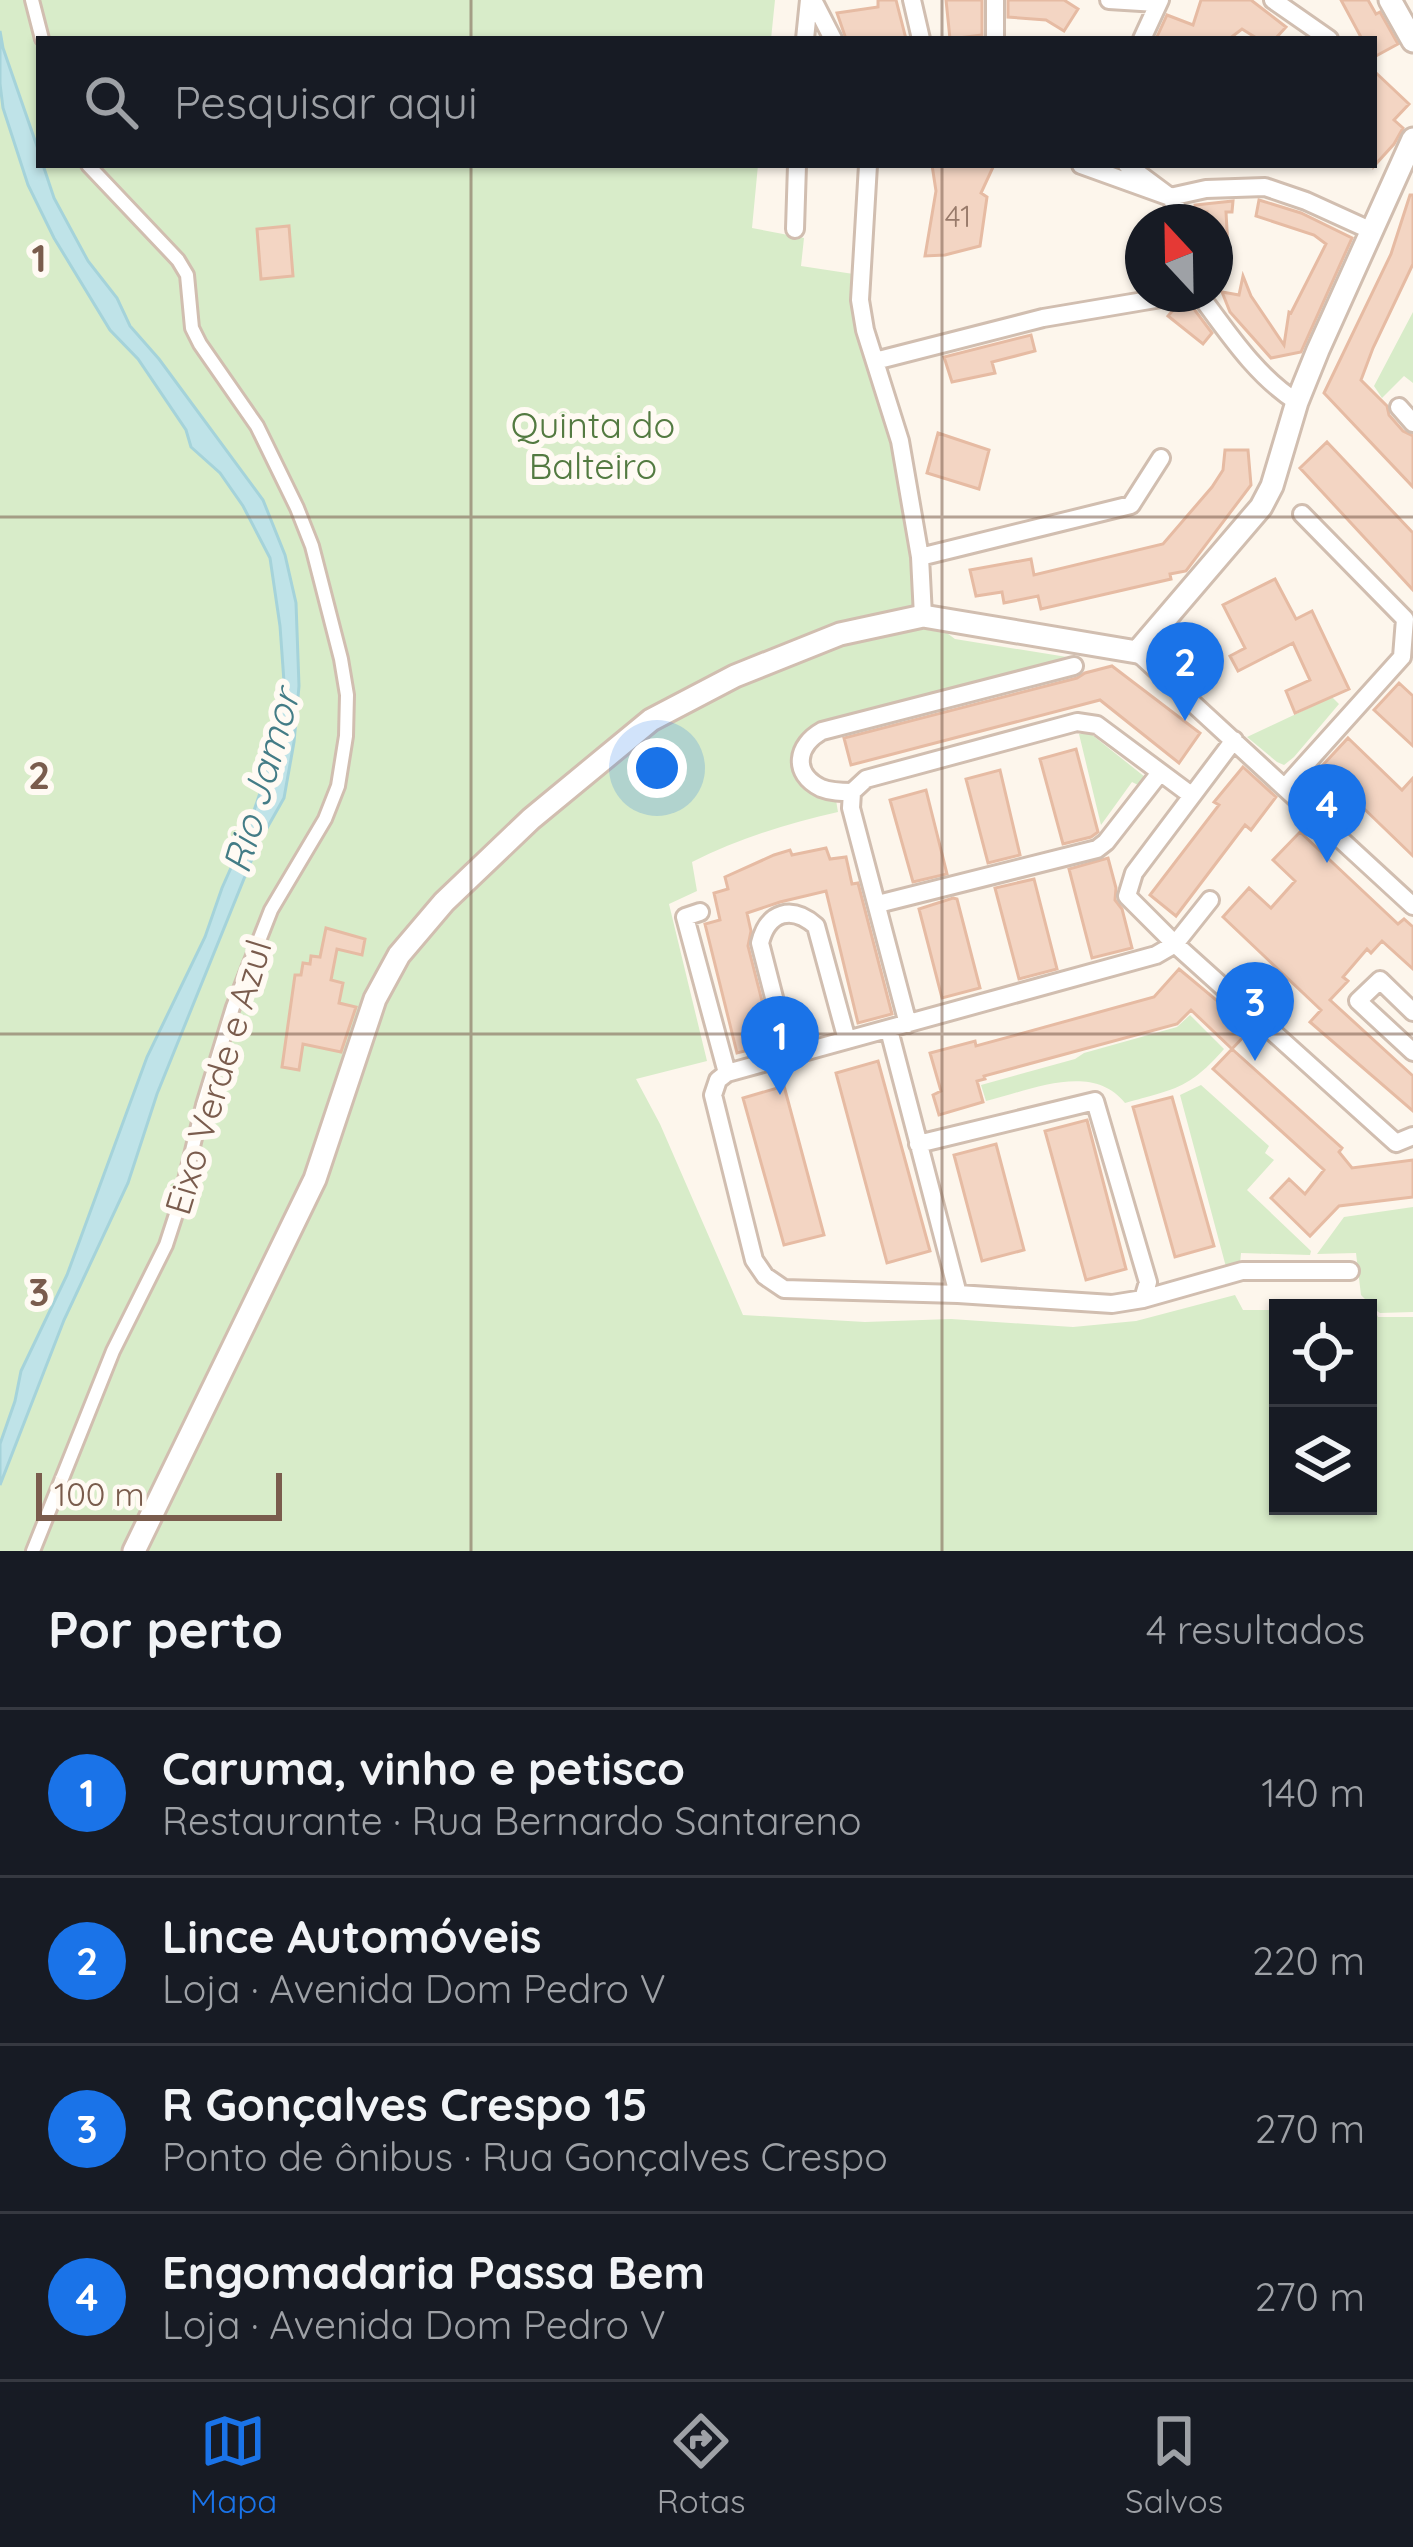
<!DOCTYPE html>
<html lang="pt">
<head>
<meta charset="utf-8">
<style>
  body { margin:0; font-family:Quicksand,sans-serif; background:#242831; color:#f1f3f6 }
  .controls { position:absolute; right:36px; bottom:36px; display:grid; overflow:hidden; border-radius:0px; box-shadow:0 3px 9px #0004 }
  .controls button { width:108px; height:108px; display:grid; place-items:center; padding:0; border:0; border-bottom:3px solid #363941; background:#171b24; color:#f1f3f6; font:60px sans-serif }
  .compass { position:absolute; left:1125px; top:204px; width:108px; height:108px; border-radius:50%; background:#171b24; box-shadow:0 3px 9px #0004; rotate:338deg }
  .scale { position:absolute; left:36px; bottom:30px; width:246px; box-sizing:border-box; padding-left:12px; border:6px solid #7a5c4d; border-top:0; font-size:33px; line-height:42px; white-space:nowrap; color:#7a5c4d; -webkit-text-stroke:9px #fffaf3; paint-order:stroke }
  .you { position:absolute; left:657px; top:768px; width:42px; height:42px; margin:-30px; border:9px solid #fff; border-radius:50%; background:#1a73e8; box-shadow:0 0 0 18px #1a73e833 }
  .badge { display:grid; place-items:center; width:78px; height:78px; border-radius:50%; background:#1a73e8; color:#fff; font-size:39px; font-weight:700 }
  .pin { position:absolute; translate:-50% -99px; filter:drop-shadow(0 3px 6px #0008) }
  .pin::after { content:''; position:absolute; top:63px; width:42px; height:36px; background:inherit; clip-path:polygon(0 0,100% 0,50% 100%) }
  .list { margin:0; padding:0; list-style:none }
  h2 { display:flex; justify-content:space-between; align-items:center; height:156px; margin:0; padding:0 48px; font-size:51px }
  h2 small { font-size:39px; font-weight:400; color:#9ea1a6 }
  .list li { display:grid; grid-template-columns:78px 1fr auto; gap:36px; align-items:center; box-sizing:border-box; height:168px; padding:0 48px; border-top:3px solid #363941 }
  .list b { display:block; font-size:45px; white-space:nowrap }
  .list p { margin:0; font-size:39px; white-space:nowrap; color:#9ea1a6 }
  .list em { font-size:39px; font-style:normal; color:#9ea1a6 }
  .icon { flex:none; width:66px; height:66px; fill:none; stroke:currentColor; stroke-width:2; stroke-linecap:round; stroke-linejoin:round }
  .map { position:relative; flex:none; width:1413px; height:1551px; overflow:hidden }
  .search { position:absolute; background:#171b24; box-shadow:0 3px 9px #0004; left:36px; right:36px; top:36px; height:132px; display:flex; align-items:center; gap:30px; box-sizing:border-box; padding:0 42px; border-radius:0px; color:#9ea1a6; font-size:45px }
  .sheet { height:828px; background:#171b24 }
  nav { display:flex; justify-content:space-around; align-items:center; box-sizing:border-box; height:168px; border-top:3px solid #363941; background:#171b24; font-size:33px; color:#9ea1a6 }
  nav a { display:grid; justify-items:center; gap:6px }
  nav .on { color:#1a73e8 }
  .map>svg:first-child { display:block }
</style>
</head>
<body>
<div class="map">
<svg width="1413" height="1551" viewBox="0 0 1413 1551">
  <rect width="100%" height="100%" fill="#fdf6ec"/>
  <path fill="#d8ecc9" d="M0,0H775L771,39H39V165H758L752,228L804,238L801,266L860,275L890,405L924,616L955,639L1067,657L840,719L808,733L804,785L821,798L836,800L838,812C788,823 738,839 692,862L697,891L669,904L707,1061L636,1079L660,1124L743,1315L865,1322L951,1319L1073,1327L1136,1321L1235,1295L1243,1310H1278V1506H1368V1308H1359L1370,1304L1361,1295L1356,1253L1317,1254L1344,1217L1413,1207V1312L1380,1313L1374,1309L1378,1317H1413V1551H0Z
    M1413,312V383L1404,376L1382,398L1374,386Z
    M1332,697L1339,704L1294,757L1284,765L1277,762L1247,737Z
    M1079,734H1091L1145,777L1142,787L1132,782L1101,825Z
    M1190,1015L1224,1049C1189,1089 1175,1089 1125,1103C1092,1061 1029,1091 986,1101L981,1085L1075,1059L1084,1053L1177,1027Z
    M1201,1085L1269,1146L1265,1153L1274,1160L1247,1190L1311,1251L1310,1255L1241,1253L1240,1264L1226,1267L1180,1095Z"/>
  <path fill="#bfe3e8" stroke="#a5d3da" stroke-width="3" d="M0,31L3,48L39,152V165H43L54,198L88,261L117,298L130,326L159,359L263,500L285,555L296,603L299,686L294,742L284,798L258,844L157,1094L128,1183L64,1320L0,1485V1444L15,1401L21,1371L67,1275L147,1057L205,937L222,888L246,834L261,790L278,721L284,682L280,626L270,558L243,506L220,473L191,447L186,430L138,359L110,330L54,238L28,185L3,108L0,84Z"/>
  <path fill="#f3d5c3" stroke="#e6bba3" stroke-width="3" d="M878,0H896L906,39H846L837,13L878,7Z
    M946,0H982V35L950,39Z
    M1008,0H1064L1078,9L1064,31L1046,20L1008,17Z
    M1201,0H1251L1286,27L1275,39H1258L1242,29L1229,39H1156L1167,15L1193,25Z
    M1341,0H1368L1376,14L1380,12L1398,44L1374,57V39H1362Z
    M1374,71L1409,104L1394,120L1403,128L1394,144L1374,166Z
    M932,165H994L981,193L987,197L980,246L945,255L925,256L936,191Z
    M1410,195H1413V264L1373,348L1361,380L1387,406L1389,415L1403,431L1413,436V487L1324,393L1391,254Z
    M1259,200L1301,213L1352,238L1301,352L1271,358L1230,312L1222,292L1239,295L1243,276L1251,296L1284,345L1289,312L1291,313L1326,244L1314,235L1256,216Z
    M1233,201L1232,212H1226L1228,248L1224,283L1215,282V222H1207V212L1196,213L1195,205Z
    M289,226L293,276L261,279L257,229Z
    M1191,305L1212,333L1203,344L1168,316L1174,309Z
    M1031,335L1035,351L992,362L995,373L952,382L944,357Z
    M938,433L989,450L979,489L927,473Z
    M1327,442L1413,533V590L1300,468Z
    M1225,450H1248L1251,485L1186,571L1170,574L1171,579L1041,609L1038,596L1004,603L1002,592L976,596L970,570L1031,559L1034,575L1163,544L1212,487L1223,470Z
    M1275,579L1296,619L1312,611L1349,689L1295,713L1286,691L1310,680L1293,643L1238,671L1230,656L1245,648L1223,605Z
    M1112,666L1200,733L1179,763L1100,700L851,765L844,738L1077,678L1085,673Z
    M1399,683L1413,696V746L1374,710Z
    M1348,738L1402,790L1413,778V856L1321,767Z
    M1076,749L1098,832L1091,837L1063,844L1040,759Z
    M1243,767L1276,797L1251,830L1245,825L1176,916L1150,895L1219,805L1214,802Z
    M1000,770L1020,855L988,863L966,779Z
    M926,790L947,874L913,882L890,800Z
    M1300,832L1398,924L1404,919L1413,927V969L1382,941L1371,953L1367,949L1343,977L1348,981L1330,1000L1413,1076V1111L1310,1022L1321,1010L1223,917L1249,888L1271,908L1295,881L1273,860Z
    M826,848L830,859L846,857L852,884L858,883L892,1014L858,1023L826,891L780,902L747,913L751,931L748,946L773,1044L737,1053L705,924L720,920L714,893L728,889L725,877L774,855L790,850L792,855Z
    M1108,858L1116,888L1115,900L1122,909L1132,948L1092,958L1069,869Z
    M1034,879L1057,969L1019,979L995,888Z
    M953,898L957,899L980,988L942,998L919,909Z
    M326,928L365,939L362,955L337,949L331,980L343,983L339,1003L356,1007L341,1052L303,1044L299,1070L282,1067L295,975H301L303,963L310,964L311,956L320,957Z
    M1179,969L1251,1029L1232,1049L1191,1010L1177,1024L984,1076L985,1079L977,1081L983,1102L939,1115L933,1095L941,1091L930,1053L975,1041L976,1046L1154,997Z
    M1232,1049L1342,1148L1339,1152L1352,1168L1413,1160V1197L1339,1206L1310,1236L1271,1198L1289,1179L1305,1194L1324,1170L1213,1069Z
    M878,1061L930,1251L887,1263L836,1073Z
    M784,1086L824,1235L784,1245L743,1098Z
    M1172,1097L1214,1246L1175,1257L1133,1107Z
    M1087,1120L1126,1269L1086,1280L1045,1131Z
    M996,1144L1024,1250L982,1261L954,1155Z"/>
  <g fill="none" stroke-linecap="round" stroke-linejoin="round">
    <defs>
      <path id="pedestrian" d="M32,0L42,39
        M33,1551L113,1351L166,1245L179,1205L203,1105L233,1007L271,910L325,819L338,786L346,736L347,695L341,659L312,546L297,508L257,426L200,344L192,328L187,275L178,260L88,165"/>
      <path id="minor" d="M813,0L833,39
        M912,0L921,39
        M995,0V39
        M1109,0L1157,3
        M1273,0L1329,39
        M805,39L809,0
        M1142,39L1160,0
        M868,165L860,300L865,330L900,441L920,557L923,616
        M1081,165L1170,197L1206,189L1265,187L1306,201L1372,231
        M1127,165L1170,197L1186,222
        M795,229L797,165
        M1199,294C1228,333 1256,376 1297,402
        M875,361L1043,318L1185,294
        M1399,407L1413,423
        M1302,514L1405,619L1402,657
        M920,557L1131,505L1161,458
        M1137,652L1413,906
        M1234,740L1134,873L1127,896L1175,944L1396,1143L1413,1136
        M1285,787L1402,657
        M852,792C841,792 831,792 821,788C791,773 797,745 822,731L1074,666
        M1210,900L1175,944L1156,955L727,1073L718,1080L713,1095L754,1260L765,1276L784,1289L958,1294L1112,1304L1143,1299L1242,1271H1350
        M878,904L1097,849L1106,842L1159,774
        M700,912L685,917L727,1073
        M1413,1012L1380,980L1358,1001L1413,1052
        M908,1024L851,808L852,792L866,779L1077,722L1097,725L1191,795
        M889,1030L958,1294
        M789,1056L760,943C768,911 792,905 816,926L847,1040
        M918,1144L1095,1101L1148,1282L1143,1299"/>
      <path id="tertiary" d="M1390,0L1413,41
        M134,1551L315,1179L375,999L399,955L444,902L531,819L651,720L735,676L840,634L923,616L1137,652L1261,507L1272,486L1297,402L1318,350L1413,139"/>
    </defs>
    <use href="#pedestrian" stroke="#d1beb0" stroke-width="18"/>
    <use href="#minor" stroke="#d1beb0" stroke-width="22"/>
    <use href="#tertiary" stroke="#d1beb0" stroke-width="27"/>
    <use href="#pedestrian" stroke="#fff" stroke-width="12"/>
    <use href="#minor" stroke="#fff" stroke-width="16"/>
    <use href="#tertiary" stroke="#fff" stroke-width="21"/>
  </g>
  <path fill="none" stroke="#7a5c4d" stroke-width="3" stroke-opacity="0.55" d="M471,0V39M942,0V39M471,165V1551M942,165V1551M0,517H1413M0,1034H1413"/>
  <g text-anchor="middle" stroke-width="12" stroke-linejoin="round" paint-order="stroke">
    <g font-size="30" fill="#987a6a">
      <text x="958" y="227">41</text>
    </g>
    <g font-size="36" fill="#537a41" stroke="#fffaf3">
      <text x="593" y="438">Quinta do<tspan x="593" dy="41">Balteiro</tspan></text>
    </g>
    <g font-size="36" fill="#7a5c4d" stroke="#fffaf3">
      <text transform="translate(218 1077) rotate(-73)" y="13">Eixo Verde e Azul</text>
    </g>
    <g font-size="39" font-style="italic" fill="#437c86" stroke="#fffaf3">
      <text transform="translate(261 781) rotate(-74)" y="14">Rio Jamor</text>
    </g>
  </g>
  <g font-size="39" text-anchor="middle" font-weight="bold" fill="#7a5c4d" stroke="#fffaf3" stroke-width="12" stroke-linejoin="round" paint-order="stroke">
    <text x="39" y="272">1</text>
    <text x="39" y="789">2</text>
    <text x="39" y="1306">3</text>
  </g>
</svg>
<div class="controls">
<button><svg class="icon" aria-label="locate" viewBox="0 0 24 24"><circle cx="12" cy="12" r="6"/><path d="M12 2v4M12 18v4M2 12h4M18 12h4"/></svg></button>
<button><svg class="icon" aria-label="layers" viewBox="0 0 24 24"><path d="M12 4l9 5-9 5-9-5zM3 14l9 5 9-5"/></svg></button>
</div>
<svg class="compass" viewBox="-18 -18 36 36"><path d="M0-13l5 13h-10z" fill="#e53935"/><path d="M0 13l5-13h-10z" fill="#9ea1a6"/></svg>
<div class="scale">100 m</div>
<div class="you"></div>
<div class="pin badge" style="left:780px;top:1095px">1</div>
<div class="pin badge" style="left:1185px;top:721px">2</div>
<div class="pin badge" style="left:1255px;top:1061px">3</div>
<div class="pin badge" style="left:1327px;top:863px">4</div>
<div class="search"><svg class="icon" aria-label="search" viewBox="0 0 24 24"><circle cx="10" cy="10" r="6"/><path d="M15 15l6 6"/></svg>Pesquisar aqui</div>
</div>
<section class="sheet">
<h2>Por perto<small>4 resultados</small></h2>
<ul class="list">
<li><span class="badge">1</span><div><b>Caruma, vinho e petisco</b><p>Restaurante · Rua Bernardo Santareno</p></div><em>140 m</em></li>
<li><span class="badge">2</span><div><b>Lince Automóveis</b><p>Loja · Avenida Dom Pedro V</p></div><em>220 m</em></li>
<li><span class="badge">3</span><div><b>R Gonçalves Crespo 15</b><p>Ponto de ônibus · Rua Gonçalves Crespo</p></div><em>270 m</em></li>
<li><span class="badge">4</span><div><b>Engomadaria Passa Bem</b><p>Loja · Avenida Dom Pedro V</p></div><em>270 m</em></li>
</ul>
</section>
<nav>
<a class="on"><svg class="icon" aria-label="map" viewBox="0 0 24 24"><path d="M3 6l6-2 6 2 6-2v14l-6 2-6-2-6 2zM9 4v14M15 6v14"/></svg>Mapa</a>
<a><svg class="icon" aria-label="directions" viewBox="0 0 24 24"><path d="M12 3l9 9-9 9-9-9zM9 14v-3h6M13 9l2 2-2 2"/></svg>Rotas</a>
<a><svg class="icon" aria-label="saved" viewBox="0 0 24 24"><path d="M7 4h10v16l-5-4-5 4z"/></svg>Salvos</a>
</nav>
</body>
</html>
